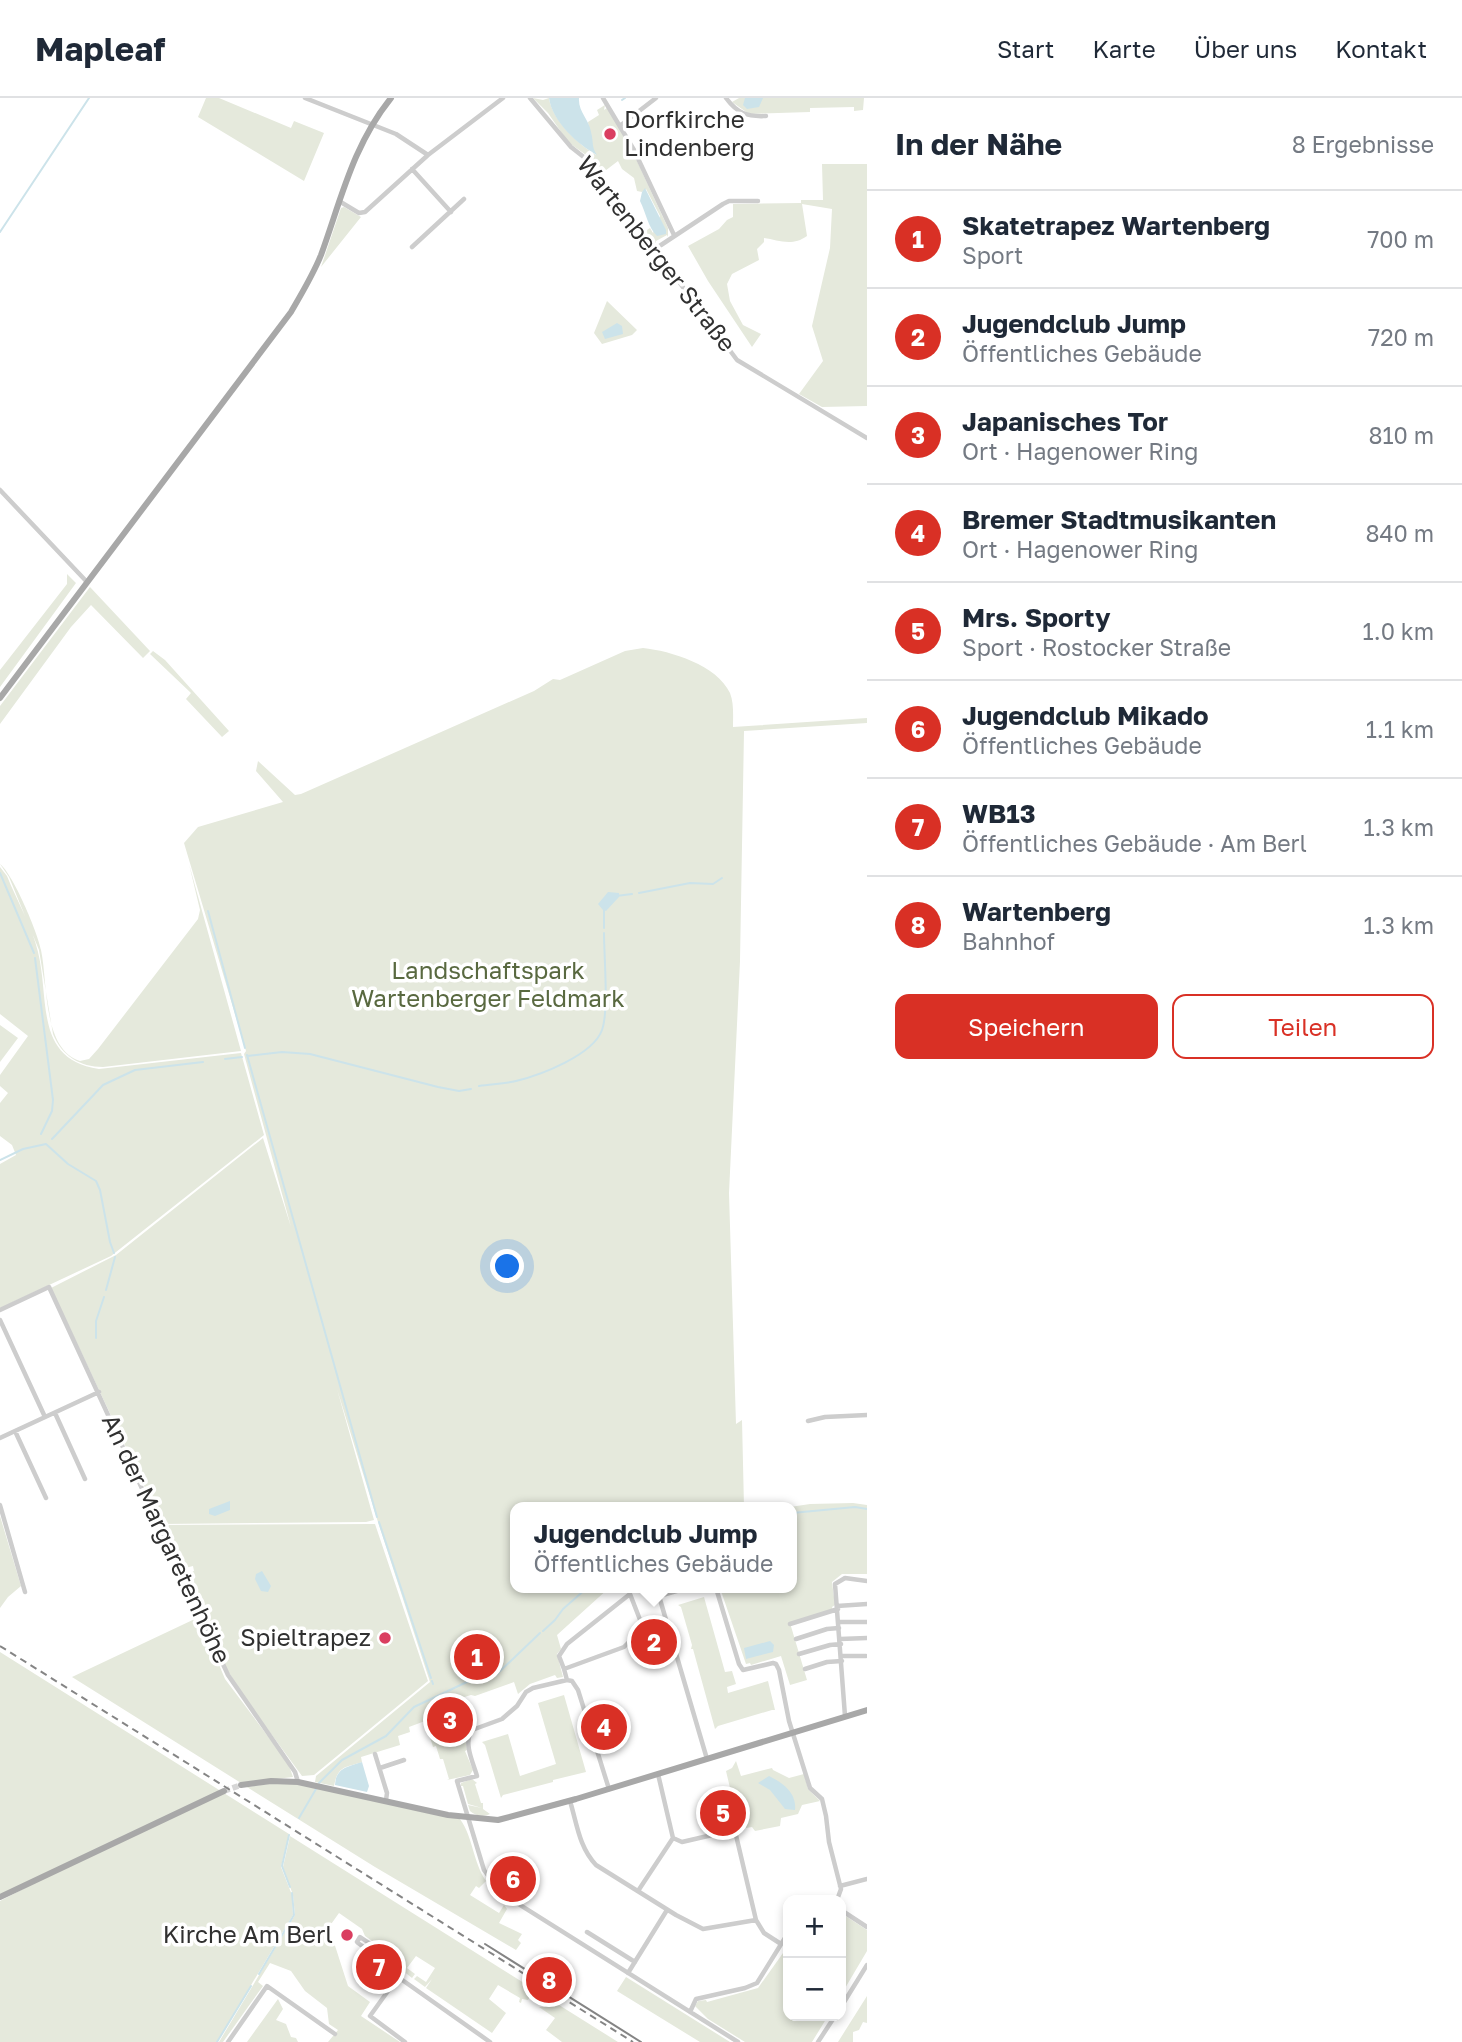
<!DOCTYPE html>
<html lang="de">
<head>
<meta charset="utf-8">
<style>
  body { margin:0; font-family:"Golos Text",sans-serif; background:#f2f2f3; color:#1f2937 }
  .controls { position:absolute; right:21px; bottom:21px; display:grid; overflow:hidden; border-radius:14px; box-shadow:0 4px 10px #0003 }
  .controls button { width:63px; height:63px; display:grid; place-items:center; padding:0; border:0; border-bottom:2px solid #e0e1e3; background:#fff; color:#1f2937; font:35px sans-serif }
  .you { position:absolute; left:508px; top:1169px; width:24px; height:24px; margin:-18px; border:5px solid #fff; border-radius:50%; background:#1a73e8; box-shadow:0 0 0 10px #1a73e833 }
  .badge { display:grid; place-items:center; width:46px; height:46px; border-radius:50%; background:#d93025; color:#fff; font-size:23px; font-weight:700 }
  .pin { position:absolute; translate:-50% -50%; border:4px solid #fff; box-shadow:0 2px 7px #0006 }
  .popup { position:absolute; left:510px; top:1404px; width:287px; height:91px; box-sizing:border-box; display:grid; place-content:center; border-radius:14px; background:#fff; filter:drop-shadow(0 2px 5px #0005); font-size:23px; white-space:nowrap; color:#747a83 }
  .popup b { font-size:26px; color:#1f2937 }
  .popup::after { content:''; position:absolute; left:50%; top:100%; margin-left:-14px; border:14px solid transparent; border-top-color:#fff }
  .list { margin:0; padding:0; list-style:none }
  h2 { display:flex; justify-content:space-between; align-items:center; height:91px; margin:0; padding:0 28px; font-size:30px }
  h2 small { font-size:23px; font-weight:400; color:#747a83 }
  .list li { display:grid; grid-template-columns:46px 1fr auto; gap:21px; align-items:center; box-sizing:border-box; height:98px; padding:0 28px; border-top:2px solid #e0e1e3 }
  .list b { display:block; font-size:26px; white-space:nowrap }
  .list p { margin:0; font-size:23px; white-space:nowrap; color:#747a83 }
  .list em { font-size:23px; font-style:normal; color:#747a83 }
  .actions { display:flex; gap:14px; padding:21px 28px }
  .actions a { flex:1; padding:16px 0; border:2px solid #d93025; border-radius:14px; text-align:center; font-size:24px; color:#d93025 }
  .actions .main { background:#d93025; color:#fff }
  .map { position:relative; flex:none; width:867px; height:1944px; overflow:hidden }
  header { display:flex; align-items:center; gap:42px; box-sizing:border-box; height:98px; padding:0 35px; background:#fff; border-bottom:2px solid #e0e1e3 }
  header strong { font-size:33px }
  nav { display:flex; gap:38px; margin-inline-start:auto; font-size:24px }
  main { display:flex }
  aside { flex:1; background:#fff }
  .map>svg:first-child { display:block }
</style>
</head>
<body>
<header>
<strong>Mapleaf</strong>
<nav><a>Start</a><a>Karte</a><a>Über uns</a><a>Kontakt</a></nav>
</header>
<main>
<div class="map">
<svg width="867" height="1944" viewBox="0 0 867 1944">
  <rect width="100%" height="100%" fill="#fff"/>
  <path fill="#e5e9dc" d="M206,0H219L291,30L294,23L324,35L304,83L198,19Z
    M533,0L543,2L549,0C552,22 578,46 596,57L591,49L588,24L599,17L597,12L605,7L604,12L607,10L629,46L668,130V139L667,137L656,143V147L644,134L650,130L653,135L660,118L646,91L642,94L637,93L634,80L622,71L618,63L601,76L586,57L568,44L548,15Z
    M739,0H864L863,12L854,13V9L810,10V14L749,16L732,4Z
    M822,66H867V308L822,309L799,296L823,263L812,228L830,150L832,111L802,106L807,138C792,149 778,142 764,140V144L757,151L759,162L732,176L727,186L730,203L743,227L761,236L752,249L708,183L688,148L719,131L727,122L733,119V106L801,105V102H823Z
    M344,109L361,119L321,169L341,110Z
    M607,203L637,232L632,237L602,246L594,235Z
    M67,476L76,485L0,589V572L67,486Z
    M90,489L150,553L143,560L91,507L71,529L0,626V608Z
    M643,550C671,553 717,567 730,595C734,605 733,618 733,629L867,620V625L744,633L740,863L729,1095L736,1326L742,1322L744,1409H516V1490H609L557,1537L561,1551L557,1556L563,1579L557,1580L555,1577L530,1586L518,1596L514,1584L475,1598L471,1597L458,1601L468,1634L465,1640L467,1652L465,1653L473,1672L470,1677L447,1682L449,1681L443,1661H440L436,1648L433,1649L425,1623L409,1629L410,1634L398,1638L400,1647L361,1659L362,1664C344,1670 338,1668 334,1688L315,1684L316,1678L430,1584L377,1421L337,1291L374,1422L366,1424L162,1426L51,1190L116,1157L263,1040L291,1129L244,956L246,953L184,745L198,729L283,704L256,673L258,663L295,697L301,696L534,593L553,581L560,582L625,553Z
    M153,553L165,562L229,633L222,639L186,601L191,595L150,556Z
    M0,766C13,776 38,835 41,852C48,884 42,951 80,963L89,961L98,951L198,821L200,812L189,766L241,953L103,969C80,969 62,958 53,936L39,852L9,779Z
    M0,769L7,778C17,803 32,828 38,854C50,903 34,961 99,971L241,955L264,1037L111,1158L0,1210V1066L16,1057L12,1047L0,1038V1005L8,995L0,988V977L28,938L0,916Z
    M0,927L18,940L0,964Z
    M853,1405L867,1407V1476H842L832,1484L835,1507L832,1509L833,1512L790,1525L807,1582L790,1587L781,1558L751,1567L750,1565L746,1566L720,1490H792V1409H790L810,1406Z
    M0,1418L21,1488L8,1499L0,1510Z
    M375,1426L428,1583L314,1677L302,1678L242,1596L228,1573L185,1478L186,1475L194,1473L193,1468L181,1471L161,1427Z
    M704,1499L725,1574L732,1573L736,1586L727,1589L728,1595L768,1583L775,1612H772L718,1628L715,1631L693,1551H691L692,1547L681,1509L678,1507Z
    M199,1519L225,1581L288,1665L293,1679L241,1685L72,1579Z
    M0,1554L289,1736L281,1769L292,1797L293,1817L217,1944H0V1803L25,1790L0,1796Z
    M564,1597L586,1674L553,1682V1684L503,1697L501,1700L485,1647L482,1644L508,1636L520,1678L556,1666L538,1605Z
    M736,1663L741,1678L772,1670L773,1672L789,1680L804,1676L808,1691L820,1703L802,1707L798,1716L781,1720L780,1728L755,1733L752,1729L746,1730L739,1728L726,1673L732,1670Z
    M472,1681L477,1685L475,1686L481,1705H483V1711L490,1716C484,1719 475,1718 470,1713L468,1707L482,1710L468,1706L463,1688H461V1685Z
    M275,1685L302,1686L460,1721C473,1739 473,1764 486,1783L479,1790L476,1788L470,1797L499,1815L504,1807L507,1811L499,1825L522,1836L518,1842L521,1845L516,1852L375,1769L247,1689Z
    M290,1738L618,1944H562L546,1932L555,1920L539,1909H545L547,1904L532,1895L528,1902L522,1901L521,1905L519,1904L520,1900L498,1887L489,1901L506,1915L492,1935L426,1890L432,1881L425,1889L414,1881L417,1878L426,1884L435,1870L416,1858L407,1870L415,1876L412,1880L402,1872L392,1857L365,1838L362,1831L339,1815L329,1829L348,1888L370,1904L361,1918L400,1944H328L338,1932L329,1926L327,1910L305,1893L291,1873L270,1865L258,1884L263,1888L223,1944H219L295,1817L293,1797L283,1769Z
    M841,1815L867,1832V1853L841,1897Z
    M788,1848V1918H828L812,1944H745L708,1921L695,1908L698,1903L706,1902L707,1904L758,1890Z
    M626,1879L730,1944H700L617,1893Z
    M867,1898V1925L863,1924L859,1932L853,1934V1944H838Z
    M278,1901L283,1911L276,1922L286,1926L291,1939L296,1940L298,1944H247Z"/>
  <path fill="#cce3ea" d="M549,0H579C578,14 589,21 591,34C594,45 591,48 597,57C578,47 552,23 549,0Z
    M745,0H763L759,9L747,11L743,7Z
    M645,90L666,132V136L657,138C648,129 646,115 640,103L642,94Z
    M617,225L622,228L623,236L605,241L602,234Z
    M608,794L619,795V799L606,813L603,812L598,806Z
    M230,1403V1412L215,1418L209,1416V1411Z
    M262,1473L271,1488L268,1494L261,1493L255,1481L256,1476Z
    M770,1543L774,1547L773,1554L746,1561L744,1550Z
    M362,1664L369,1688L367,1694L335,1687C336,1670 347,1669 362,1664Z
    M769,1678C783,1685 797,1695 795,1712L785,1711L770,1692L758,1685Z"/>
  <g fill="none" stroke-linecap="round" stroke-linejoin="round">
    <path stroke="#cce3ea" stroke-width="2" d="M622,2L625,0
      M0,134L89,0
      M0,775L34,855
      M639,795L690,785L713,786L722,780
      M616,798L632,796
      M208,813L245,950
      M604,830V811
      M35,860L53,1002L52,1013L41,1036
      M247,957L377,1419
      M247,958L282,954L310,956L438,989L459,993L471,991
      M225,961L242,959
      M479,988C491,986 504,986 516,983C541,977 593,957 602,932C609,912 604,859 604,835
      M52,1041L103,987L135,972L203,964
      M0,1062L23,1051L46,1046L68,1066L96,1083L100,1092L110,1144L114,1155
      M106,1192L115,1159
      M96,1240V1223L104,1199
      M792,1415L855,1409L867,1411
      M379,1424L431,1580
      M543,1533L555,1522L563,1511L587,1490
      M432,1583L433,1586
      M319,1685L342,1662L386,1638L414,1609L469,1583L496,1577L540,1535
      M299,1720L316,1691
      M289,1737L282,1768L290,1789
      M259,1876L294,1817L292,1795
      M217,1944L251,1888"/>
    <path stroke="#d6d6d6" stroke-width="6" stroke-dasharray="6 3" stroke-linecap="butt" d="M224,1693L241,1687"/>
    <path stroke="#cdcdcd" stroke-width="4.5" d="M305,0L396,36L428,57
      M530,0L571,49L590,64L737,262L867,340
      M603,0L634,52L674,137
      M726,0C737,15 747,19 766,18
      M621,27L656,0
      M412,71L451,114
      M339,103L359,115L365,114L428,57L503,0
      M412,149L464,101
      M655,151L723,106L729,103H758
      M0,392L87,484
      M0,1212L49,1189L228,1577L295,1674L298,1684
      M0,1222L45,1319
      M55,1315L85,1381
      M808,1323L825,1319L867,1317
      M15,1333L46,1400
      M0,1340L99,1294
      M0,1407L25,1494
      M687,1490L659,1498L707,1661
      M716,1490L739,1566L743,1572L773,1565L776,1566L779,1572L789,1623L810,1690L822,1701L826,1718L829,1744L841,1791L837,1802
      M837,1508L867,1506
      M839,1524H867
      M790,1526L838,1511
      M796,1541L827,1531L839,1530
      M840,1541L867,1540
      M799,1556L830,1547L841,1546
      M841,1558H866
      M564,1571L559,1558L567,1546L630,1496L644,1532L639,1534L624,1549L564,1571L567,1582
      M805,1571L827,1564L842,1563
      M845,1618L835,1486L845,1480L867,1483
      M375,1656L387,1695L386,1702
      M380,1670L404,1662
      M658,1676L673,1740L682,1744L738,1731
      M609,1691L578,1592L572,1583L567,1582L533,1590L526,1594L517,1608L502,1621L472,1632C463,1645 473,1664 477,1678L457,1683L484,1772L501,1795L738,1944
      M570,1703C577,1726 579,1749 596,1767L676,1817L703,1831L756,1822
      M735,1733L756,1822L764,1835L781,1846
      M840,1788L867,1781
      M638,1793L673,1740
      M841,1812L867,1829
      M587,1834L635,1864
      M389,1867L384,1855L360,1839L357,1844L358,1845L389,1867L395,1872L398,1879L490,1944
      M628,1875L667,1812
      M398,1879L370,1918L405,1944
      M841,1909L867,1867
      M690,1914L696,1901L745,1890L757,1885L788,1835
      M228,1944L267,1888L335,1936
      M818,1944L835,1918"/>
    <path stroke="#a8a8a8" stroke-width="6" d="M0,600L291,214C302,195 313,177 321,157C341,102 353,47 391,0
      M241,1687L271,1683L298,1684L448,1717L498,1722L576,1701L867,1612
      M0,1799L224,1693"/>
    <path stroke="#858585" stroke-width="2" d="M485,1846L641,1944"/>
    <path stroke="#858585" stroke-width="2" stroke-dasharray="7 5" stroke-linecap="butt" d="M0,1548L633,1944"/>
  </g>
  <g fill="#da3e60" stroke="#fff" stroke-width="2.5">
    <circle cx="610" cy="36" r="7"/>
    <circle cx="385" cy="1540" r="7"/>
    <circle cx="347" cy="1837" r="7"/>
  </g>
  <g text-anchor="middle" stroke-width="7" stroke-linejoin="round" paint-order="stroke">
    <g font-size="24" fill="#303030" stroke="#fff" text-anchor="end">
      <text x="624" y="30" text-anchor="start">Dorfkirche<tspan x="624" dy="28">Lindenberg</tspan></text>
      <text x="371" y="1548">Spieltrapez</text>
      <text x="333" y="1845">Kirche Am Berl</text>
    </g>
    <g font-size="24" fill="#303030" stroke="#fff">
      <text transform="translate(656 156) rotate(52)" y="8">Wartenberger Straße</text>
      <text transform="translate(166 1441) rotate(65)" y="8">An der Margaretenhöhe</text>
    </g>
    <g font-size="24" fill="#596940" stroke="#fff">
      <text x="488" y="881">Landschaftspark<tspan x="488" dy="28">Wartenberger Feldmark</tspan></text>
    </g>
  </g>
</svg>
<div class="controls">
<button>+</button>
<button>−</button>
</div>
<div class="you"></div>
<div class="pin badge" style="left:477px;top:1559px">1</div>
<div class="pin badge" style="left:654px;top:1544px">2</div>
<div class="popup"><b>Jugendclub Jump</b>Öffentliches Gebäude</div>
<div class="pin badge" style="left:450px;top:1622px">3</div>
<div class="pin badge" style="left:604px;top:1629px">4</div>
<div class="pin badge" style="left:723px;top:1715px">5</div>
<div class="pin badge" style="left:513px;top:1781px">6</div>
<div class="pin badge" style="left:379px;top:1869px">7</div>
<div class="pin badge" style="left:549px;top:1882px">8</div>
</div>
<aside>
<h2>In der Nähe<small>8 Ergebnisse</small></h2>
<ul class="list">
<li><span class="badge">1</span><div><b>Skatetrapez Wartenberg</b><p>Sport</p></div><em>700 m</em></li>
<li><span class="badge">2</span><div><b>Jugendclub Jump</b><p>Öffentliches Gebäude</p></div><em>720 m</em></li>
<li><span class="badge">3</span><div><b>Japanisches Tor</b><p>Ort · Hagenower Ring</p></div><em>810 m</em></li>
<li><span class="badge">4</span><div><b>Bremer Stadtmusikanten</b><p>Ort · Hagenower Ring</p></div><em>840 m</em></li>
<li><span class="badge">5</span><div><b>Mrs. Sporty</b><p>Sport · Rostocker Straße</p></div><em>1.0 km</em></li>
<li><span class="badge">6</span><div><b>Jugendclub Mikado</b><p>Öffentliches Gebäude</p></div><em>1.1 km</em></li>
<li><span class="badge">7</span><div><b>WB13</b><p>Öffentliches Gebäude · Am Berl</p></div><em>1.3 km</em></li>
<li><span class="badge">8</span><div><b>Wartenberg</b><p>Bahnhof</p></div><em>1.3 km</em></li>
</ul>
<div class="actions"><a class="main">Speichern</a><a>Teilen</a></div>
</aside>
</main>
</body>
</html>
